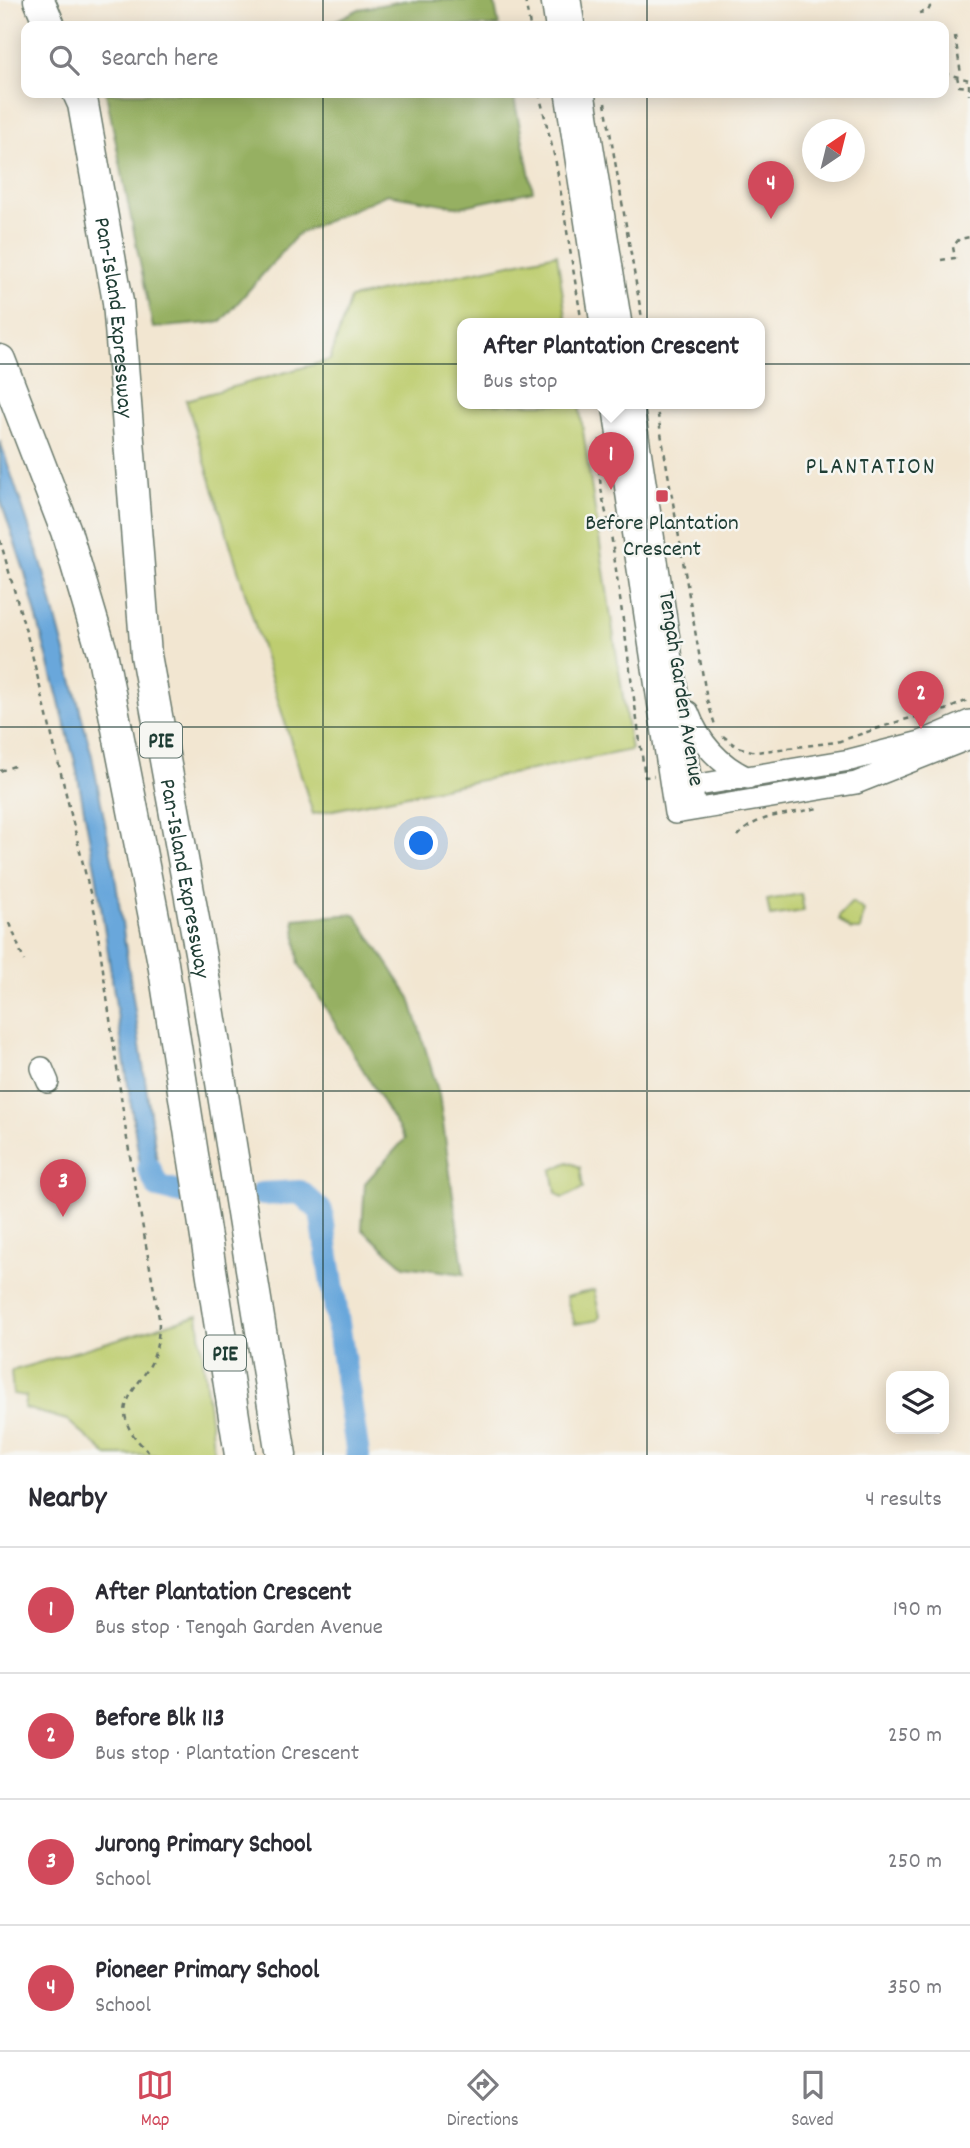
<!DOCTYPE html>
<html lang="en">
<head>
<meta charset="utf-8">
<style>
  body { margin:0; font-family:Dekko,sans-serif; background:#f7f7f7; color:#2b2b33 }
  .controls { position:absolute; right:21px; bottom:21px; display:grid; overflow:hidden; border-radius:14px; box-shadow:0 4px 18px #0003 }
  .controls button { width:63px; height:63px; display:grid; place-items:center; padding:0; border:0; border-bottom:2px solid #e1e1e2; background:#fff; color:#2b2b33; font:35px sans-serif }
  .compass { position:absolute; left:802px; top:119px; width:63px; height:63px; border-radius:50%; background:#fff; box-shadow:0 4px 18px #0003; rotate:35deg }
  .you { position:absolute; left:422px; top:844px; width:24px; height:24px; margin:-18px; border:5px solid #fff; border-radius:50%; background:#1a73e8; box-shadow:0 0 0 10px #1a73e833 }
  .badge { display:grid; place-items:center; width:46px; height:46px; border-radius:50%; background:#d1495b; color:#fff; font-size:23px; font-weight:700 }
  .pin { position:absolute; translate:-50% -58px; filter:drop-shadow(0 2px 4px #0008) }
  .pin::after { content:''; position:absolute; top:37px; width:24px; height:21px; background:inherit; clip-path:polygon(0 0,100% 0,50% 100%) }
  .popup { position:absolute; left:457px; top:318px; width:308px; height:91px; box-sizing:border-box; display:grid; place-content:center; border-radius:14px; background:#fff; filter:drop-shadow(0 2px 5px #0005); font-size:23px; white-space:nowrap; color:#7c7c81 }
  .popup b { font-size:26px; color:#2b2b33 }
  .popup::after { content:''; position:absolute; left:50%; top:100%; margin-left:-14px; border:14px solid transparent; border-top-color:#fff }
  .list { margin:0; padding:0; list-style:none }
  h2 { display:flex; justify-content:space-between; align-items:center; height:91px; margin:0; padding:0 28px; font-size:30px }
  h2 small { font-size:23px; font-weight:400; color:#7c7c81 }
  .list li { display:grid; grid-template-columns:46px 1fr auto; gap:21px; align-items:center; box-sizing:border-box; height:126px; padding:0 28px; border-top:2px solid #e1e1e2 }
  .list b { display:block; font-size:26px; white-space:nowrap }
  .list p { margin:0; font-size:23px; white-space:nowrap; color:#7c7c81 }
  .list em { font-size:23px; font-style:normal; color:#7c7c81 }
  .icon { flex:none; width:38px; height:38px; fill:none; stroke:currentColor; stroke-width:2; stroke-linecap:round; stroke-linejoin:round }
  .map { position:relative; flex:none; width:970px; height:1455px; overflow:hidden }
  .search { position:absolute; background:#fff; box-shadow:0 4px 18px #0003; left:21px; right:21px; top:21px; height:77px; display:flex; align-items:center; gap:18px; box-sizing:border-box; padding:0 24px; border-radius:14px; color:#7c7c81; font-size:26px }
  .sheet { height:595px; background:#fff }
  nav { display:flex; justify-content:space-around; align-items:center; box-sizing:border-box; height:98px; border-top:2px solid #e1e1e2; background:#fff; font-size:19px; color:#7c7c81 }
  nav a { display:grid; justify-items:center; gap:4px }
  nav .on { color:#d1495b }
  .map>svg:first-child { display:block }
</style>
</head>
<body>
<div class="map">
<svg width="970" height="1455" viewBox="0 0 970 1455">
  <rect width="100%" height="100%" fill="#f6f6f2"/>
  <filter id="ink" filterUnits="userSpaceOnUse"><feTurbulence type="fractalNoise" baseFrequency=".0143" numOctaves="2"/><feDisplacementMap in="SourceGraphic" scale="14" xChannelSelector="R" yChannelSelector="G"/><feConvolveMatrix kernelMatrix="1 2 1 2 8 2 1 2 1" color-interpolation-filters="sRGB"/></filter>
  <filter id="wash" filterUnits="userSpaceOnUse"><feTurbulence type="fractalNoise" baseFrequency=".00686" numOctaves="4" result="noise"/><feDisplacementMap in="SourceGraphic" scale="28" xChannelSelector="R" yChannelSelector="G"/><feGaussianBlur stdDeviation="1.57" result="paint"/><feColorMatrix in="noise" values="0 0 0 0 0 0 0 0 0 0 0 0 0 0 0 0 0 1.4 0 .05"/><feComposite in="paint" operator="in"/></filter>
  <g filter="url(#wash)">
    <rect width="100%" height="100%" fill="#f2e6d1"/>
    <path fill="#becd70" stroke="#6e8552" stroke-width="2" d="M557,254L567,324H462V404H579L631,750L313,814L186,400L330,360L350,298Z
      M801,894L804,911L770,916L767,900Z
      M852,902L864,910L860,930H851L839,920V916Z
      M568,1162L580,1167L583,1188L563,1198L556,1193L552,1170Z
      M594,1290L600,1316L598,1320L575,1324L566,1297Z
      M198,1315L214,1455H107L67,1420L24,1408L26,1396L13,1394L11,1371Z"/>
    <path fill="#96b062" stroke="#5a764b" stroke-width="2" d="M408,0H494L499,26H325L359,9Z
      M106,93H513L533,191L460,207L387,194L298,234L221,322L153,328Z
      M355,914L410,998L439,1094L464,1274L404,1266L362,1229L365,1183L405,1139L299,964L294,919Z"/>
    <path fill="#69a7db" stroke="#447288" stroke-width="2" d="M0,441L43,568L92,756L114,869L159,1174L166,1179L170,1200L150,1191L142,1178L96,873L75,762L25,573L0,498Z"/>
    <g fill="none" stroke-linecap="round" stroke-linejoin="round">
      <path stroke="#69a7db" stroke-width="24" d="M149,1168L158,1187L180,1192
        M262,1194L300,1192L321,1211L358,1455"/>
    </g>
  </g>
  <g filter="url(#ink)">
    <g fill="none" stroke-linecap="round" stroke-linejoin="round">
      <defs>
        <path id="minor" d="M552,0L556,26
          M570,0L574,26
          M566,93L601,324
          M584,93L621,324
          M613,404L675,813L856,783L970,738
          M633,404L695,809
          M688,712C699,742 720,765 748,778
          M680,788L850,760L921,742L970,721
          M42,1068L48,1082"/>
        <g id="highway">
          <path d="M39,0L50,26"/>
          <path id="s1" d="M78,93L83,104L118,302L146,655L201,958L281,1455"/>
          <path d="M0,360L66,531L102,652L163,963L240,1455"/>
        </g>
      </defs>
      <use href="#minor" stroke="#69786b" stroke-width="24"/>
      <use href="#highway" stroke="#69786b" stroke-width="33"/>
      <path stroke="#69786b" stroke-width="2.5" stroke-dasharray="5 5" stroke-linecap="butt" d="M525,0L530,26
        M919,13L928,11L930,7L928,0
        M955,36L961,74
        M944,73L969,80V95
        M957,76L959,86L969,87
        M539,93L556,163L582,324
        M605,103L643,324
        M941,260L955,258L953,247L959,239L970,237
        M656,404L707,700L715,725
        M600,439C597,469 601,498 610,527L645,777L654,776
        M0,540L30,646L95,913L127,1139L159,1318C159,1333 158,1346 152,1361C145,1378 120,1399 126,1419C129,1434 141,1444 151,1455
        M723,736L737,747L756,752L837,742L903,720L946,710L970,699
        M0,771L17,765
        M738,836C758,813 790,815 818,808
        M10,923L24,961"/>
      <use href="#minor" stroke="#fff" stroke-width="21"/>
      <use href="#highway" stroke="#fff" stroke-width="30"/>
    </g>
  </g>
  <path fill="none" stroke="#1f3d34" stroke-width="2" stroke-opacity="0.55" d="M323,0V26M647,0V26M323,93V1455M647,93V1455M0,364H970M0,727H970M0,1091H970"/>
  <rect fill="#d1495b" stroke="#f6f6f2" stroke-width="2.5" x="655" y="489" width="14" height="14" rx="3.5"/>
  <g text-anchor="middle" stroke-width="5" stroke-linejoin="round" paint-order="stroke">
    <g fill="#f6f6f2" stroke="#60746d" stroke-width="2">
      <rect x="140" y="722.5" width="42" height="35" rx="5"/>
      <rect x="204" y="1335.5" width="42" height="35" rx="5"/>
    </g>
    <g font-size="21" font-weight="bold" fill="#1f3d34">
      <text x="161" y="747">PIE</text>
      <text x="225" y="1360">PIE</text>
    </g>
    <g font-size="23" fill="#1f3d34" stroke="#f6f6f2">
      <text dy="8" stroke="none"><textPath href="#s1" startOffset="228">Pan-Island Expressway</textPath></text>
      <text transform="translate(683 688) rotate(81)" y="8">Tengah Garden Avenue</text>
      <text dy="8" stroke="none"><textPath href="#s1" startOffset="794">Pan-Island Expressway</textPath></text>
    </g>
    <g font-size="23" fill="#1f3d34" stroke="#f6f6f2">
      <text x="662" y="529">Before Plantation<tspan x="662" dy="26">Crescent</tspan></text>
    </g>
    <g font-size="24" letter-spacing="2" fill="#1f3d34" stroke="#f6f6f2">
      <text x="871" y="473">PLANTATION</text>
    </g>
  </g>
</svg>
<div class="controls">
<button><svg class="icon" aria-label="layers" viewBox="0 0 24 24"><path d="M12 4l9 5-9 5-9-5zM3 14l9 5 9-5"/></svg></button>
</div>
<svg class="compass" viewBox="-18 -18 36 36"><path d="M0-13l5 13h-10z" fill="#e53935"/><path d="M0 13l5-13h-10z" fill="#7c7c81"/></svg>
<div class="you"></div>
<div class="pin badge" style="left:611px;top:490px">1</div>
<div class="popup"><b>After Plantation Crescent</b>Bus stop</div>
<div class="pin badge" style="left:921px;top:729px">2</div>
<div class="pin badge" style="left:63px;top:1217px">3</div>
<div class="pin badge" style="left:771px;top:219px">4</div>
<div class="search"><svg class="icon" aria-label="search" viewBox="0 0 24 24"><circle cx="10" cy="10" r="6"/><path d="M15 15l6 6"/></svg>Search here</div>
</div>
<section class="sheet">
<h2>Nearby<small>4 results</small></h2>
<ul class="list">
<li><span class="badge">1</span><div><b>After Plantation Crescent</b><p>Bus stop · Tengah Garden Avenue</p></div><em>190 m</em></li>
<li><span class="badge">2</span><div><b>Before Blk 113</b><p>Bus stop · Plantation Crescent</p></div><em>250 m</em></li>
<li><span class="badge">3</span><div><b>Jurong Primary School</b><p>School</p></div><em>250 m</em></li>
<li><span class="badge">4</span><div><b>Pioneer Primary School</b><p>School</p></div><em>350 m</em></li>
</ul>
</section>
<nav>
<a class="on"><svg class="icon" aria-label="map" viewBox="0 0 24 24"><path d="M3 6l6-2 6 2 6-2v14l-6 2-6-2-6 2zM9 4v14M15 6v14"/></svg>Map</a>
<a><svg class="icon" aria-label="directions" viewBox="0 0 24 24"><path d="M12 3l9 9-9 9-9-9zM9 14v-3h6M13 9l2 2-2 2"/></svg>Directions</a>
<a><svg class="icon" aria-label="saved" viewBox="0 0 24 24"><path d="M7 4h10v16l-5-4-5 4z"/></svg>Saved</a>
</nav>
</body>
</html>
